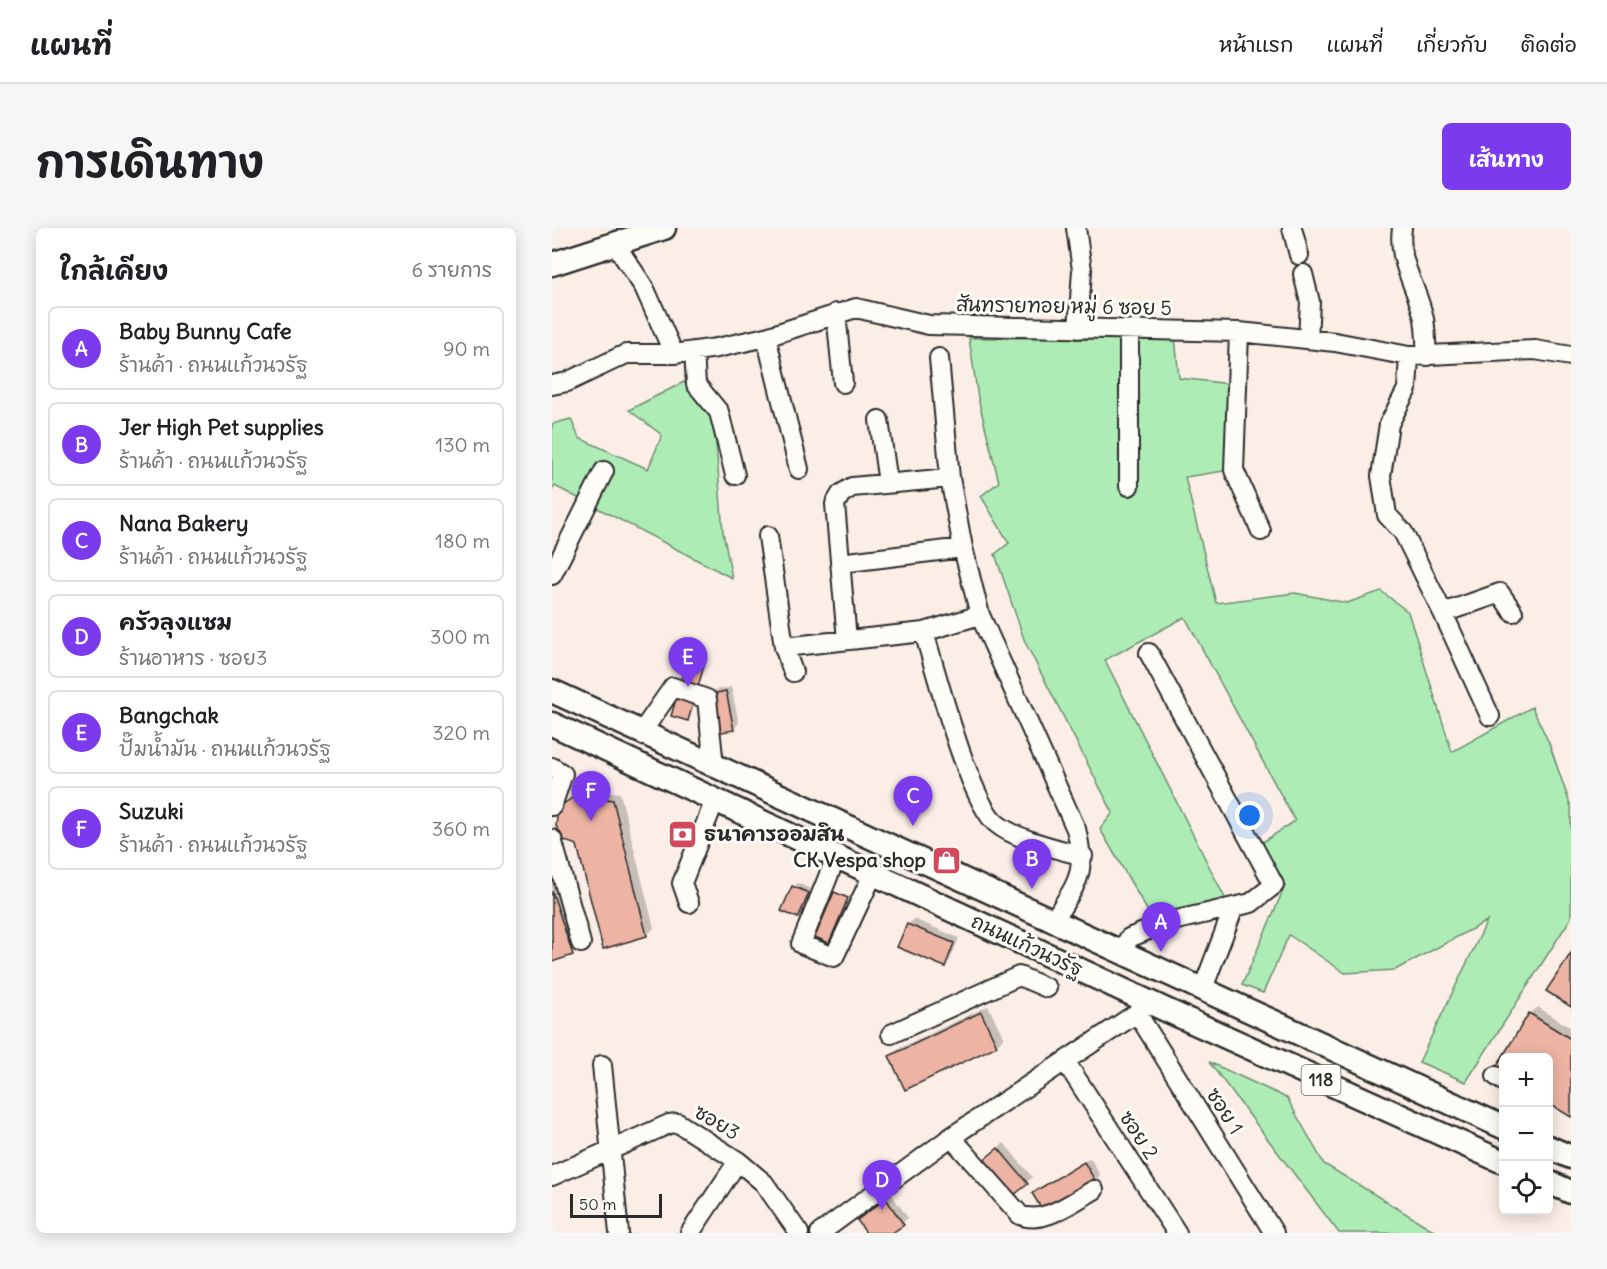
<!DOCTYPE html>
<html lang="th">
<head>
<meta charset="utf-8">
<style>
  body { margin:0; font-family:Delius,"Playpen Sans Thai",sans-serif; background:#f6f6f6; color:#202124 }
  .controls { position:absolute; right:18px; bottom:18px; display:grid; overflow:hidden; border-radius:9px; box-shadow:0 3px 15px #0003 }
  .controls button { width:54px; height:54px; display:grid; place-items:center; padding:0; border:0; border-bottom:2px solid #e0e0e0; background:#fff; color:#202124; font:30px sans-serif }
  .scale { position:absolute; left:18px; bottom:15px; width:92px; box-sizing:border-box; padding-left:6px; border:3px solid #2b2b2b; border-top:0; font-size:16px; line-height:21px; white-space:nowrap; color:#2b2b2b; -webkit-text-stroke:4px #fdfcf7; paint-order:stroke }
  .you { position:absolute; left:698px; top:588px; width:21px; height:21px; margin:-15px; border:4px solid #fff; border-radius:50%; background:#1a73e8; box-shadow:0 0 0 9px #1a73e833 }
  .badge { display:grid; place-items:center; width:39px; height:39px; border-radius:50%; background:#7c3aed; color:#fff; font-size:20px; font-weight:700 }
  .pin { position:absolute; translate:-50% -50px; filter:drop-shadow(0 2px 3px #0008) }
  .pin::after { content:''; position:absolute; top:32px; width:21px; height:18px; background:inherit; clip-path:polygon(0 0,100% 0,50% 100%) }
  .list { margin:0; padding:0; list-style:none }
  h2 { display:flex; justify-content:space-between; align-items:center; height:78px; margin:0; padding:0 24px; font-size:26px }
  h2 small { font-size:20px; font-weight:400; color:#757577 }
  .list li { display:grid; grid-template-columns:39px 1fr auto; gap:18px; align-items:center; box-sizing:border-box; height:84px; margin:0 12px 12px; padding:0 12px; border:2px solid #e0e0e0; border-radius:9px }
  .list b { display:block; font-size:22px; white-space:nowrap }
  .list p { margin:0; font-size:20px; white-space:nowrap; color:#757577 }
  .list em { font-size:20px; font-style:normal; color:#757577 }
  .icon { flex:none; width:33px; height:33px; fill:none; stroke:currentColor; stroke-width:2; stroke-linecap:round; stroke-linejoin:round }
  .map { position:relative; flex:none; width:1019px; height:1005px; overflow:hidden; border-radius:9px }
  header { display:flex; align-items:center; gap:36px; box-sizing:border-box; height:84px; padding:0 30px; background:#fff; border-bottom:2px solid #e0e0e0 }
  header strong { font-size:28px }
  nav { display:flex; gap:33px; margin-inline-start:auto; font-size:21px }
  .intro { display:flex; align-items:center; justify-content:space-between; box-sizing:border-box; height:144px; padding:0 36px }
  h1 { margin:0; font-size:42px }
  .button { padding:15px 27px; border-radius:9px; background:#7c3aed; color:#fff; font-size:21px; font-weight:700 }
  main { display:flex; gap:36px; padding:0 36px }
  aside { flex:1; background:#fff; border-radius:9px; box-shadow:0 3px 15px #0003 }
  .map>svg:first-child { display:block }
</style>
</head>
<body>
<header>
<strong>แผนที่</strong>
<nav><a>หน้าแรก</a><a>แผนที่</a><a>เกี่ยวกับ</a><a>ติดต่อ</a></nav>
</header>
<div class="intro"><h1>การเดินทาง</h1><a class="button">เส้นทาง</a></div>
<main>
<aside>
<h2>ใกล้เคียง<small>6 รายการ</small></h2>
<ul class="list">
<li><span class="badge">A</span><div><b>Baby Bunny Cafe</b><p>ร้านค้า · ถนนแก้วนวรัฐ</p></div><em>90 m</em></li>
<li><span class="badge">B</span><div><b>Jer High Pet supplies</b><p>ร้านค้า · ถนนแก้วนวรัฐ</p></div><em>130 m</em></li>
<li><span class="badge">C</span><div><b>Nana Bakery</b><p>ร้านค้า · ถนนแก้วนวรัฐ</p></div><em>180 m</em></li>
<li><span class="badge">D</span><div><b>ครัวลุงแซม</b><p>ร้านอาหาร · ซอย3</p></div><em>300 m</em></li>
<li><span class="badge">E</span><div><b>Bangchak</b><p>ปั๊มน้ำมัน · ถนนแก้วนวรัฐ</p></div><em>320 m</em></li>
<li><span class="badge">F</span><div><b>Suzuki</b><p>ร้านค้า · ถนนแก้วนวรัฐ</p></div><em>360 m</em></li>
</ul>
</aside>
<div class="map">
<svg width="1019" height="1005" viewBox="0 0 1019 1005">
  <rect width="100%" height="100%" fill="#faeee6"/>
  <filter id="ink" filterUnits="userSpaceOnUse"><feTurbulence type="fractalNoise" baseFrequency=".0167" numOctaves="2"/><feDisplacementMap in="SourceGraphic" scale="12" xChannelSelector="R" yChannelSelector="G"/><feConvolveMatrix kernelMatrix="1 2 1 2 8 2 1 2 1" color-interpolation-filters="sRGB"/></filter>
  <g filter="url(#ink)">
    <path fill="#adedb5" stroke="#6c8c70" stroke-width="1.5" d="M623,109L627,150L678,156V242L633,249L664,375L743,365L795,375L829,363L856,384L900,524L980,479L997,515L1019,579V690L914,854L867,834L935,693L843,742L793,745L737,707L711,765L690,757L733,658L708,616L743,593L633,389L553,432L674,672L602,694L548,601L561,585L473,414L443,326L457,315L429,268L447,254L426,170L417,110Z
      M132,154L162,190L171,304L180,350L3,258L0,262V196L19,191L27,210L96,241L110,207L77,182Z
      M657,834L735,870L772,936L886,1005H787Z"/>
    <path fill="#0003" d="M140,425L154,429L136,490L138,427Z
      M179,459L187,495L182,500L157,468L163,462Z
      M33,561L68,565L102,700L95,707L26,616L8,580Z
      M0,634L28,718L20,726L0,732Z
      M245,655L259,661L245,689L231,682Z
      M362,691L407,710L398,732L392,737L356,697Z
      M436,778L452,810L444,817L338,828L346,821Z
      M986,779L1019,800V887L996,830H951V844L945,840L978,786Z
      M452,915L480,949L475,954L436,929Z
      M538,930L548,947L543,953L482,965Z
      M340,967L356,990L338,1005H316L312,987Z"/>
    <path fill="#edb4a4" stroke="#2b2b2b" stroke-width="1.5" d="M137,426L154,431L136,493L119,488Z
      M174,463L182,502L164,505L156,467Z
      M24,567L61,572L95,708L51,721L25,617L13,613L4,598L6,580Z
      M240,658L257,665L246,690L229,683Z
      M0,663L21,727L0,734Z
      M282,664L296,670L277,715L263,709Z
      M355,696L402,715L393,739L345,719Z
      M1019,725V779L994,763Z
      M429,784L445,818L353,862L337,828Z
      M977,785L1019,811V889L996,875V830H951V846L943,841Z
      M446,920L476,956L458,970L429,934Z
      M532,934L544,954L492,985L480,965Z
      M334,971L352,997L340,1005H314L305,992Z"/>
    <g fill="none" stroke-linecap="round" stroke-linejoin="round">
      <defs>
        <path id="minor" d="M524,0L530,42L526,101
          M740,0L747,27
          M850,0C845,34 865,58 872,91C874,103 874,116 875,128
          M63,16L92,59L122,126
          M751,46L758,74L756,111
          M284,85L291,155
          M687,104L682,242L709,303
          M214,109L247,241
          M142,123L144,156L167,184L183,247
          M857,128L855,161L837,196L829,248L835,287L851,304L891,385L948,365L961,384
          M387,130L398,250L411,320L428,387L524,601C536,649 524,654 501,694
          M0,157L15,154L74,126H122L165,120L214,109L304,80L377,97L687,104L783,114L857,128L983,122L1019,128
          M327,192L336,255
          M577,258V102
          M216,308L232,419L241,444
          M288,335L411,320
          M0,347L52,243
          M891,385L938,488
          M372,404C383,441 418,576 445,596C465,612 506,621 531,628
          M295,412L283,276L289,266L300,259L398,250
          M232,419L372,404L428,387
          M89,505L121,459L155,471L162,538
          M0,539L11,546L0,578
          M0,611L29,715
          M284,629L249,716L282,729L321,646
          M137,675L130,655L163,572
          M569,726L577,710L616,694L699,675L722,657L597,425
          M650,763L682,679
          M585,785L722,1005
          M339,806L467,748L495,760
          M513,833L625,1005
          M50,837L67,1005
          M944,848L951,853
          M399,909L468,987C492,997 520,974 542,962
          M0,948L117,896L126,895L186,933L212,955L247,1005
          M138,1005L186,933
          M268,1005L399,909L585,785L592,772"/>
        <path id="major" d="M0,36L112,0
          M0,463L951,899
          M0,496L614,782L951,934
          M996,919L1019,929
          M996,954L1019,964"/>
      </defs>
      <use href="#minor" stroke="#2b2b2b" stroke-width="22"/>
      <use href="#major" stroke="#2b2b2b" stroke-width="27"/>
      <use href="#minor" stroke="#fdfcf7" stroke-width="18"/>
      <use href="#major" stroke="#fdfcf7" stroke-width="22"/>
    </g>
  </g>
  <defs>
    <symbol id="bank-square" viewBox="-11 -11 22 22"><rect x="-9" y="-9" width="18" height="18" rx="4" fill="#d1495b" stroke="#fdfcf7"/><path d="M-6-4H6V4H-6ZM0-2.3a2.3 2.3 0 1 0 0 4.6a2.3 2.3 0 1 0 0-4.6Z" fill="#fff"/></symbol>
    <symbol id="shop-square" viewBox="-11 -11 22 22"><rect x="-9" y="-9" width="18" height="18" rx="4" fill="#d1495b" stroke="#fdfcf7"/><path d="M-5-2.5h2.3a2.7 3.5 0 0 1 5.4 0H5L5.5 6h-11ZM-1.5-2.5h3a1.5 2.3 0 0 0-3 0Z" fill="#fff"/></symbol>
  </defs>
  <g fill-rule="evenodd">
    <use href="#bank-square" x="114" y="590" width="33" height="33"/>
    <use href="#shop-square" x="378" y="616" width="33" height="33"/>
  </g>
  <g text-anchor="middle" stroke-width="6" stroke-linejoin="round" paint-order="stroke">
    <rect fill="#fdfcf7" stroke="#6a6a68" stroke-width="1.5" x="749.5" y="837" width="39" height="30" rx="4.5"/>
    <g font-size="18" font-weight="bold" fill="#2b2b2b">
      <text x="769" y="858">118</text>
    </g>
    <g font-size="20" fill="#2b2b2b" stroke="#fdfcf7">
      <text transform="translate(512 78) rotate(1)" y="7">สันทรายทอย หมู่ 6 ซอย 5</text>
      <text transform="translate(475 717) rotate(25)" y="7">ถนนแก้วนวรัฐ</text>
      <text transform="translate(673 883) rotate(58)" y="7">ซอย 1</text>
      <text transform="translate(165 894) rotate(31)" y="7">ซอย3</text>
      <text transform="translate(587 907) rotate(57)" y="7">ซอย 2</text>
    </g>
    <g font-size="20" font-weight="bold" fill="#2b2b2b" stroke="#fdfcf7" text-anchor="start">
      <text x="152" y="613">ธนาคารออมสิน</text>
      <text x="374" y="639" text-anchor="end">CK Vespa shop</text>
    </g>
  </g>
</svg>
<div class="controls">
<button>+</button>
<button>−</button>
<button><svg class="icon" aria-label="locate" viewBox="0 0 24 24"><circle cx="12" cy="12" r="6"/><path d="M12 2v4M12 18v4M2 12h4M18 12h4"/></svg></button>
</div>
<div class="scale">50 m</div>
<div class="you"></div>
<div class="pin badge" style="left:609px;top:724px">A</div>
<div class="pin badge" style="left:480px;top:661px">B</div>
<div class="pin badge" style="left:361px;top:598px">C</div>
<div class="pin badge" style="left:330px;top:982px">D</div>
<div class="pin badge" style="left:136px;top:459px">E</div>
<div class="pin badge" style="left:39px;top:593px">F</div>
</div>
</main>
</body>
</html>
